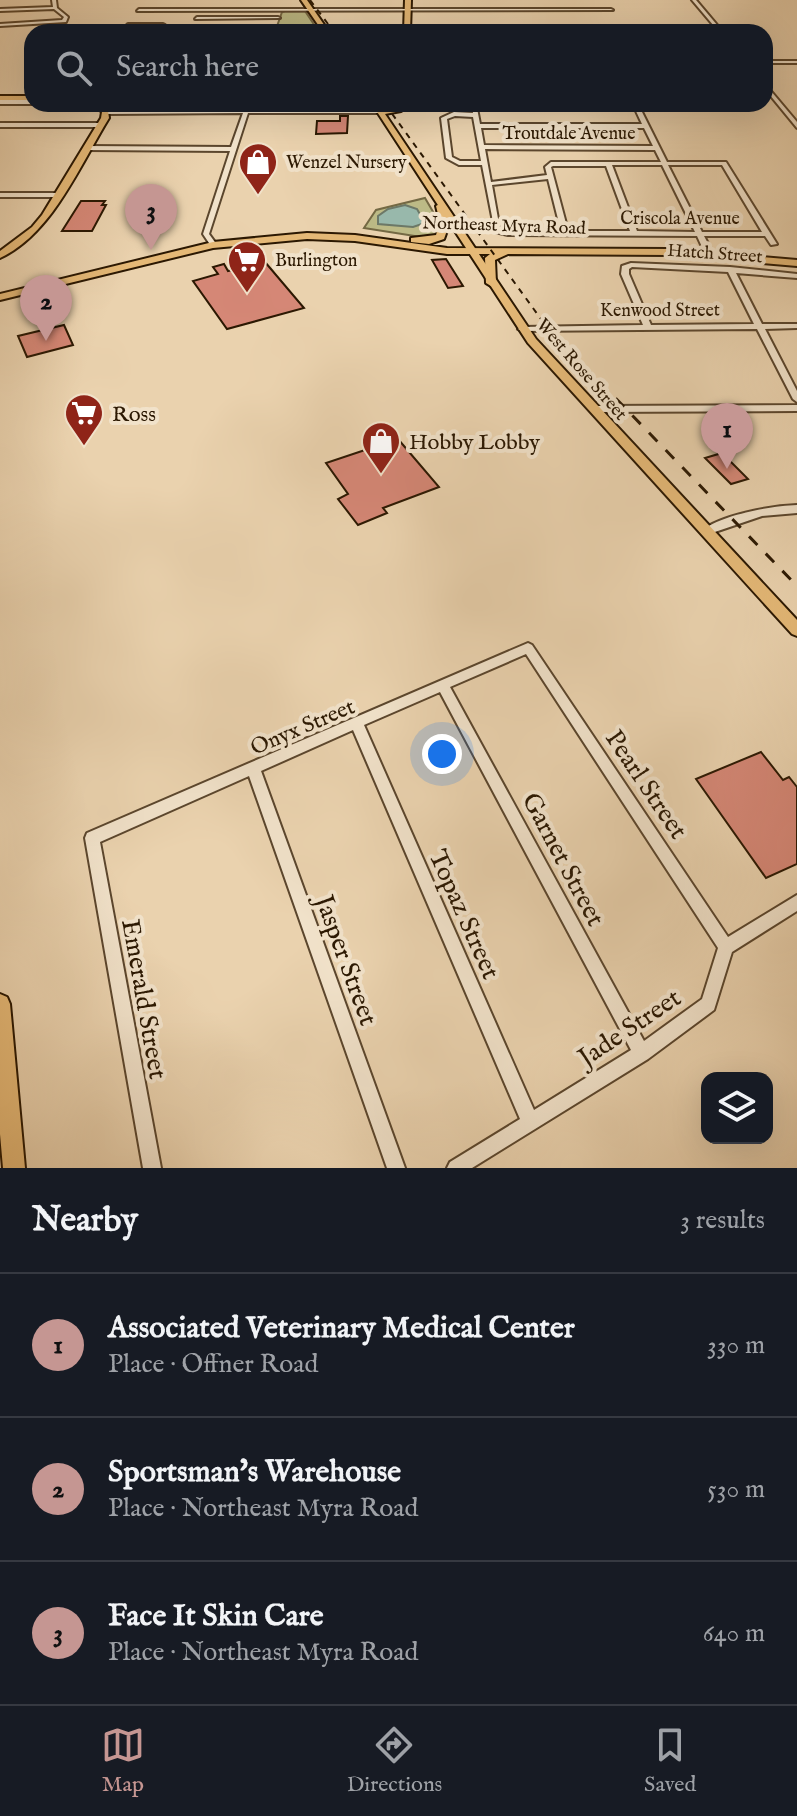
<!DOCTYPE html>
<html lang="en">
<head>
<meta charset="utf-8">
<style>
  body { margin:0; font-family:"IM FELL English",serif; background:#20242c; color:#f1f3f6 }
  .controls { position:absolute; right:24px; bottom:24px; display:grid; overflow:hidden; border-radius:16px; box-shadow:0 8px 32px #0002 }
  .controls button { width:72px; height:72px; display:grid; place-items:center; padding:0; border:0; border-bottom:2px solid #363941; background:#171b24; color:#f1f3f6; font:40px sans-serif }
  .you { position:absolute; left:442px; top:754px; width:28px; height:28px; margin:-20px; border:6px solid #fff; border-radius:50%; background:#1a73e8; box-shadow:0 0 0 12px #1a73e833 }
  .badge { display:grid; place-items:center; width:52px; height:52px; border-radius:50%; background:#c59692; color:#111; font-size:26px; font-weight:700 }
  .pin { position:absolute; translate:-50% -66px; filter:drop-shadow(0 2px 4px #0008) }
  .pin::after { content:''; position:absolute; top:42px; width:28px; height:24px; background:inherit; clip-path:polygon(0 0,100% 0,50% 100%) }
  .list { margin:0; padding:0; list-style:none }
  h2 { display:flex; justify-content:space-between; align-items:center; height:104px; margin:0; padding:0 32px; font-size:34px }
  h2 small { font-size:26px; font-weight:400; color:#9ea1a6 }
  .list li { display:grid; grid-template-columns:52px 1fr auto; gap:24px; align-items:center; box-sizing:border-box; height:144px; padding:0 32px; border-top:2px solid #363941 }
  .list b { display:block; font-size:30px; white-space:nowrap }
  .list p { margin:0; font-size:26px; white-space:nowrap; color:#9ea1a6 }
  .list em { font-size:26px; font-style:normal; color:#9ea1a6 }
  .icon { flex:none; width:44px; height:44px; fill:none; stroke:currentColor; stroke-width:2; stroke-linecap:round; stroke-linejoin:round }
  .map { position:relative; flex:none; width:797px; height:1168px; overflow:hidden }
  .search { position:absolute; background:#171b24; box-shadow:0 8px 32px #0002; left:24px; right:24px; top:24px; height:88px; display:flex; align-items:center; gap:20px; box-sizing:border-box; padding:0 28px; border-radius:24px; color:#9ea1a6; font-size:30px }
  .sheet { height:536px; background:#171b24 }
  nav { display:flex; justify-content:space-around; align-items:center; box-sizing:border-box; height:112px; border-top:2px solid #363941; background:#171b24; font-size:22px; color:#9ea1a6 }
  nav a { display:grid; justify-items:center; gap:4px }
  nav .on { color:#c59692 }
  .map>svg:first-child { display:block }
</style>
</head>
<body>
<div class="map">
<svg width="797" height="1168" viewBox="0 0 797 1168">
  <rect width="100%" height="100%" fill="#ead2ae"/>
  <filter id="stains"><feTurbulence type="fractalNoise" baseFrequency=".0025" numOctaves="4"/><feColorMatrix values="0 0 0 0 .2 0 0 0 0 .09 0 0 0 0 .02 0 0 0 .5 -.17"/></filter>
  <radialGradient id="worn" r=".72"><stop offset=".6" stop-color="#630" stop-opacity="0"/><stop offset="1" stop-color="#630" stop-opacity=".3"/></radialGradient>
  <path fill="#bcba86" stroke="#746944" stroke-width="2" d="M285,11H305L319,32H275L282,12Z
    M425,198L439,222L437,235L421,237L364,228L376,210Z"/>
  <path fill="#98b8ab" stroke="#6c7867" stroke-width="2" d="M405,205L417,209L425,223L413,227L378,224V216L388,209Z"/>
  <path fill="#d58776" stroke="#2b1802" stroke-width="2" d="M340,116H348L347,133L316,134L317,121H340Z
    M81,201H105L102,205H106L92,231H62Z
    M446,259L463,286L448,288L432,260Z
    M265,262L304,308L227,329L193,281L218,274L213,267L224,264L228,271Z
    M64,325L73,345L27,357L18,336Z
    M398,439L439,487L383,508L387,513L358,525L338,499L348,494L326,463Z
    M722,453L748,479L731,484L705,458Z
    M761,752L783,780L789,777L797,787V864L766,878L696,779Z"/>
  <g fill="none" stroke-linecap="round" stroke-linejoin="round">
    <defs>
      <path id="minor" d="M52,0H56L57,8L68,17L66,22L0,26V24L62,20L64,17L54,9L0,11V9L53,7Z
        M692,0H696L723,32H719Z
        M139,9H611L613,10L137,11Z
        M197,17H278L280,18L195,19Z
        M128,24H163L165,25L126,26Z
        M159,30L240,31L242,32H157Z
        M765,61H797V63H765Z
        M765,84L797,122V128L765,89Z
        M0,100H32V104H0Z
        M246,104L251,105L249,110L380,109L383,111L380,113H248L209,234L217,245L213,247L211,246L203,234L230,151L87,150L84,148L87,146L231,147L243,113L106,114L103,112L106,110H244Z
        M471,104H638L667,162H726L777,244L771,245L765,236H704L711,249L707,251L703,249L697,236L508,235L495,232L482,165H459L446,158L441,118L454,112L473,113ZM477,108L635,109L642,124H480ZM455,116L473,117L481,161H460L452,157L447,119ZM481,128H644L653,146L484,145ZM485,149L655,150L661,162H551L545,167L547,175L491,182ZM612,165H662L695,232L637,231ZM668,165H722L762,232H702ZM553,166H606L630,231H568L551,167ZM548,179L561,231L500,230L492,185Z
        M0,123H101L104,125L101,127H0Z
        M0,193H58L61,195L58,197H0Z
        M631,263L730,267L797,274V278L736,273L762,324H797V328L765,329L797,391V402L793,399L757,329L522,331L518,329L522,327L643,325L621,274L622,266ZM632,267L728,272L754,324L651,325L629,274V269Z
        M797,405V411L594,412L590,409L594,406Z
        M797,505V513L762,516L706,535L701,531C721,515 770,506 797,505Z
        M528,643L532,645L728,937L797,895V911L732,952L714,1010L648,1059L472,1168H447L450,1162L520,1119L353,730L261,771L405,1168H387L249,776L100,842L161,1168H143L85,838L87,833ZM526,654L718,948L702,999L644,1041L450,687ZM440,692L631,1050L534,1110L364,725Z"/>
      <path id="major" d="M301,0H307L329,32H323Z
        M405,0H411L410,32H404Z
        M0,96H32V100H0Z
        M94,104H101L108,111L109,118C80,165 52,234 0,258V251L32,227L42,215L101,118L102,112Z
        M372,104H378L383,111L397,108L401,104H408L401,111L385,114L536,339L797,620V636L792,634L528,343Z
        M0,994L7,997L10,1004L25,1168H3L0,1134Z"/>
      <path id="highway" d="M441,203L446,206L450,222L444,239L429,244L411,242V238L436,235L440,222L436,206Z
        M307,233L355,235L447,248L669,249L797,260V266L669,255L508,254L495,260L496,283L491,286L486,283L485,258L490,254H447L355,241L307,239L213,248L0,300V294L213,242Z"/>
    </defs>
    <use href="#minor" stroke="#5b462d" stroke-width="4"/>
    <use href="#major" stroke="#2b1802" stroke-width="4"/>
    <use href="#highway" stroke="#2b1802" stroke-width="4"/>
    <use href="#minor" fill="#f1e2ca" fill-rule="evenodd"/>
    <use href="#major" fill="#e5b977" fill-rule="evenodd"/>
    <use href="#highway" fill="#e5b977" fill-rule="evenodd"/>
    <path stroke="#2b1802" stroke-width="2" stroke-dasharray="6 6" stroke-linecap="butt" d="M310,0L334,32
      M385,104L546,326L601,383"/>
    <path stroke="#2b1802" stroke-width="3" stroke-dasharray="12 12" stroke-linecap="butt" d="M599,381L797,586"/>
  </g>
  <defs>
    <symbol id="shop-pin" viewBox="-11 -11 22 30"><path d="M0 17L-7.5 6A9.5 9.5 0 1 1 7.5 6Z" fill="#8f2418" stroke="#f1e2ca"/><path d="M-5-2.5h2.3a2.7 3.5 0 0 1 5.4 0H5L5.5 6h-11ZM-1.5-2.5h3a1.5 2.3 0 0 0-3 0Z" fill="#fff"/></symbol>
    <symbol id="supermarket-pin" viewBox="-11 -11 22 30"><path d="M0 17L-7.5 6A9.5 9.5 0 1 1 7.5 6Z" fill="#8f2418" stroke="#f1e2ca"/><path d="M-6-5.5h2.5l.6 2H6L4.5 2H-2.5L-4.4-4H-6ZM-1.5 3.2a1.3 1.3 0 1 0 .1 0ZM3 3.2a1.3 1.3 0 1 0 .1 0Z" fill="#fff"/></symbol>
  </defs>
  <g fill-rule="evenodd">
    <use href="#shop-pin" x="236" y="140" width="44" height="60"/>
    <use href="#supermarket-pin" x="225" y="238" width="44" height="60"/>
    <use href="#supermarket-pin" x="62" y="391" width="44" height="60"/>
    <use href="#shop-pin" x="359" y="419" width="44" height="60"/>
  </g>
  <g text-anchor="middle" stroke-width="8" stroke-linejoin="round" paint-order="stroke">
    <g font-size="18" fill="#2b1802" stroke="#f1e2ca">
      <text x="569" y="139">Troutdale Avenue</text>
      <text x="680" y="224">Criscola Avenue</text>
      <text transform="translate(504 225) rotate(2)" y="6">Northeast Myra Road</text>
      <text transform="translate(715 253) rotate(4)" y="6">Hatch Street</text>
      <text x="660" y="316">Kenwood Street</text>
      <text transform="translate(582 369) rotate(49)" y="6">West Rose Street</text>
    </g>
    <g font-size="18" fill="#2b1802" stroke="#f1e2ca" text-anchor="start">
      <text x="286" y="168">Wenzel Nursery</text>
      <text x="275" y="266">Burlington</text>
    </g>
    <g font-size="22" fill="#2b1802" stroke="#f1e2ca" text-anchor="start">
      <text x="112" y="421">Ross</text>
      <text x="409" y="449">Hobby Lobby</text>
    </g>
    <g font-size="22" fill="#2b1802" stroke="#f1e2ca">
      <text transform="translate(302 726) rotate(-23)" y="8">Onyx Street</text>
    </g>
    <g font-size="26" fill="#2b1802" stroke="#f1e2ca">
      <text transform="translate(647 784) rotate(56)" y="9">Pearl Street</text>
      <text transform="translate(564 859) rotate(62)" y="9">Garnet Street</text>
      <text transform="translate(465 914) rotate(66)" y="9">Topaz Street</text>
      <text transform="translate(347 960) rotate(70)" y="9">Jasper Street</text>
      <text transform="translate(145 999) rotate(80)" y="9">Emerald Street</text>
      <text transform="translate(629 1027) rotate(-34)" y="9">Jade Street</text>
    </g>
  </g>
  <rect width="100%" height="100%" filter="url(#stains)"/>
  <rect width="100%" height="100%" fill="url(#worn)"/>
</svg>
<div class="controls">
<button><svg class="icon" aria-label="layers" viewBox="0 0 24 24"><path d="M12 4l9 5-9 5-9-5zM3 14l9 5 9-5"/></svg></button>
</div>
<div class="you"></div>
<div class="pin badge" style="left:727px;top:469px">1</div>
<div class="pin badge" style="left:46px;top:341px">2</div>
<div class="pin badge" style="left:151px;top:250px">3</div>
<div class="search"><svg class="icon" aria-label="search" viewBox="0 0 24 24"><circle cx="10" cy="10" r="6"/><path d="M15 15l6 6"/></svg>Search here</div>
</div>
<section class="sheet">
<h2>Nearby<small>3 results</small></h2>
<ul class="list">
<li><span class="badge">1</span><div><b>Associated Veterinary Medical Center</b><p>Place · Offner Road</p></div><em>330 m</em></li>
<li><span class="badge">2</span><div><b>Sportsman's Warehouse</b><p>Place · Northeast Myra Road</p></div><em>530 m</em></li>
<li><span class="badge">3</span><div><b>Face It Skin Care</b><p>Place · Northeast Myra Road</p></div><em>640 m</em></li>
</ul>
</section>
<nav>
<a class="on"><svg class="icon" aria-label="map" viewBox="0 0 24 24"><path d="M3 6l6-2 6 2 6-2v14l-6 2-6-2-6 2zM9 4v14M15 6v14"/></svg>Map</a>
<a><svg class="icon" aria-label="directions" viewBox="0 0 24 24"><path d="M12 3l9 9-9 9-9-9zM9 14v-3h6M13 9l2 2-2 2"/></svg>Directions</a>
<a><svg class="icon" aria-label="saved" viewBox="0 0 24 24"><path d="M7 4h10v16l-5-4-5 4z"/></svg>Saved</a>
</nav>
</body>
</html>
